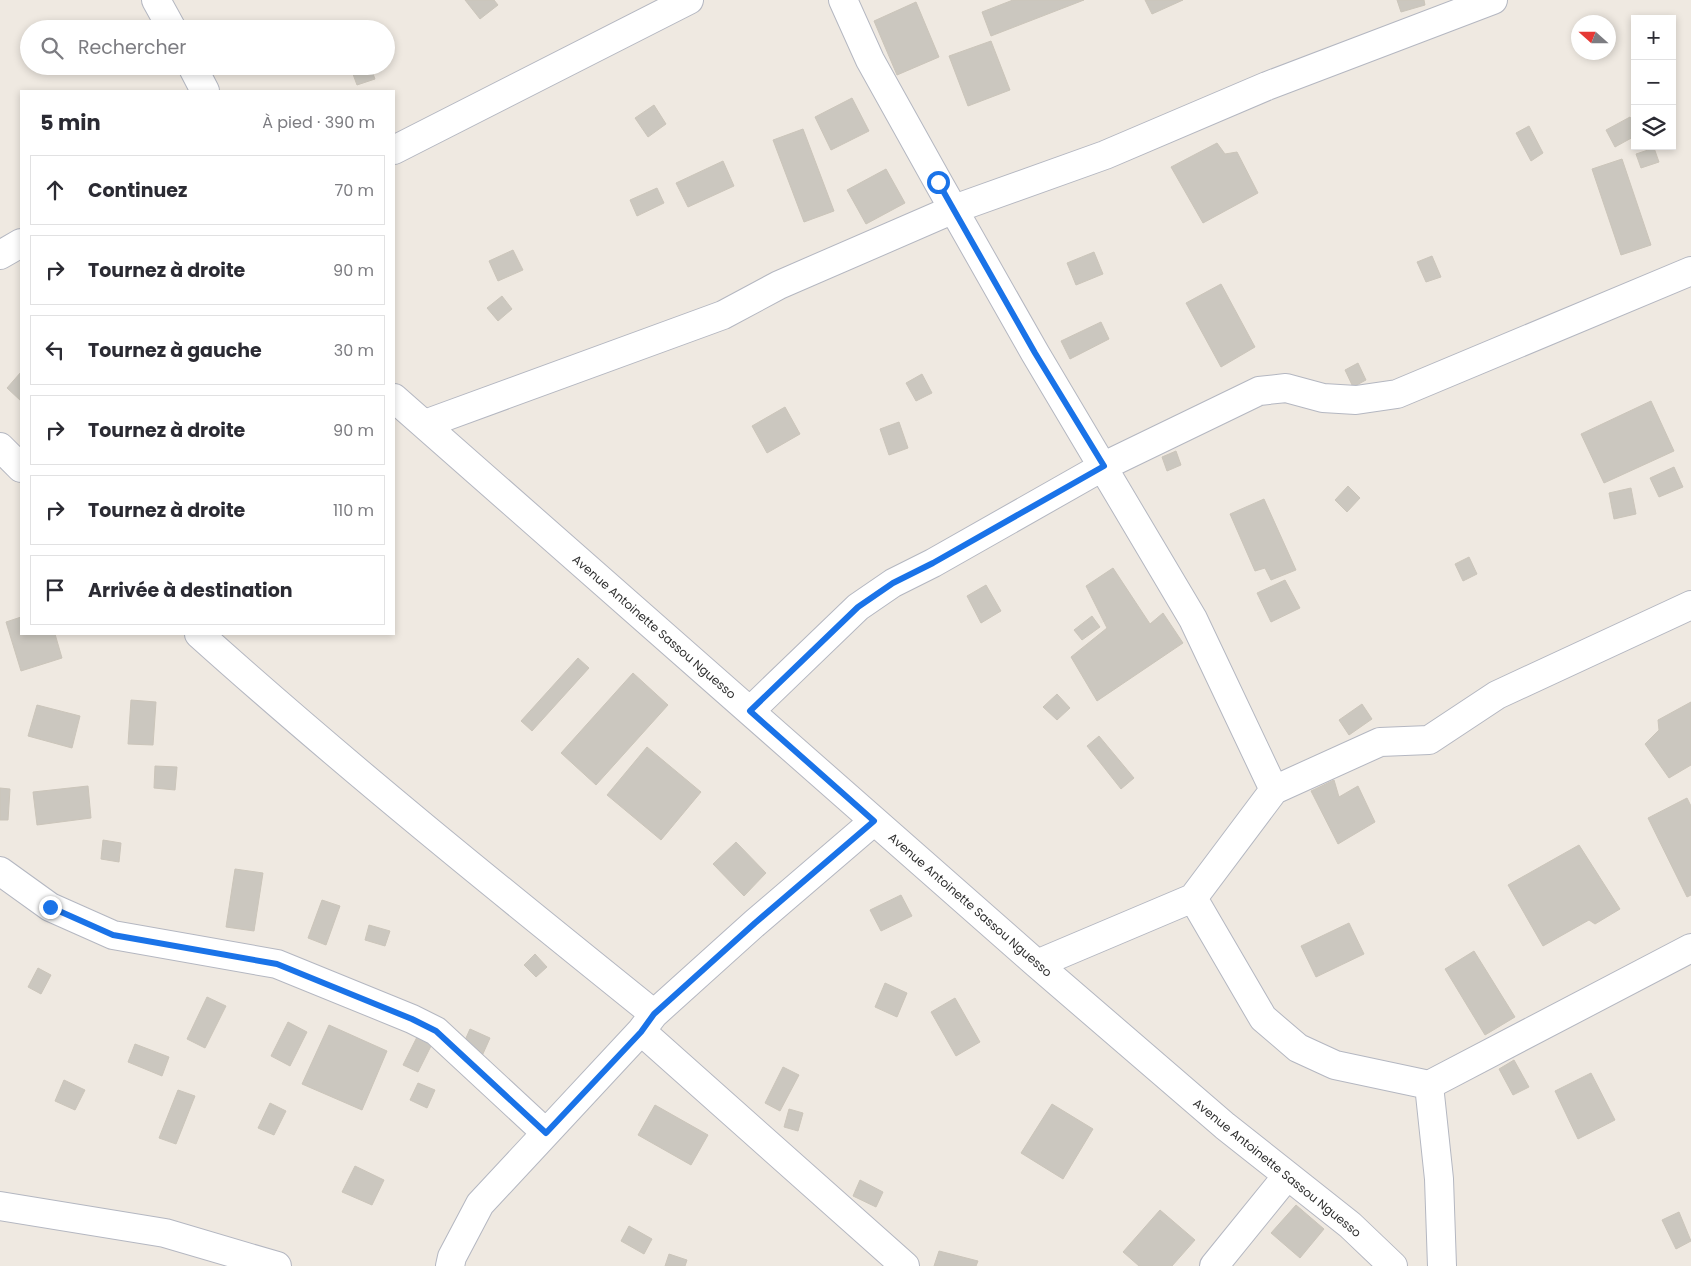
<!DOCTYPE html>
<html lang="fr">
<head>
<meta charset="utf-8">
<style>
  body { margin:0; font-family:Poppins,sans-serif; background:#f7f7f7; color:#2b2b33 }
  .controls { position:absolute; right:15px; top:15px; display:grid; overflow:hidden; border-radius:0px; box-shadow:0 2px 8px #0003 }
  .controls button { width:45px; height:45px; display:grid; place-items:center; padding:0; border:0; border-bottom:1px solid #e1e1e2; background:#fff; color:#2b2b33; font:25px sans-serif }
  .compass { position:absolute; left:1571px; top:15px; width:45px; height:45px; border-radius:50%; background:#fff; box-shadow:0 2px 8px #0003; rotate:291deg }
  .stop { position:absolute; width:15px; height:15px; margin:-11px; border:4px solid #1a73e8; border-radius:50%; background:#fff }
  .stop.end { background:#1a73e8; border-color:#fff; box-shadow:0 1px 5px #0008 }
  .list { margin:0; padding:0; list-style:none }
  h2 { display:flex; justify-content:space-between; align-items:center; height:65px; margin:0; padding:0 20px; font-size:21px }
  h2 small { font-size:16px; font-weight:400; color:#7c7c81 }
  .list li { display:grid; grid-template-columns:32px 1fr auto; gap:15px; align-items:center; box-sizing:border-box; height:70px; margin:0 10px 10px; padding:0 10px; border:1px solid #e1e1e2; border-radius:0px }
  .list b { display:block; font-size:19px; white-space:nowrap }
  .list em { font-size:16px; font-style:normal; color:#7c7c81 }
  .icon { flex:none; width:28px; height:28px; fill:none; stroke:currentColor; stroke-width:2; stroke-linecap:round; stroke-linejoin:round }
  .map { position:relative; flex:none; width:1691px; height:1266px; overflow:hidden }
  .search { position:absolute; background:#fff; box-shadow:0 2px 8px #0003; left:20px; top:20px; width:375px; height:55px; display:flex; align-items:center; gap:12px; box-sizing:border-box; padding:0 18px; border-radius:28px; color:#7c7c81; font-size:19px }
  .panel { position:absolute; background:#fff; box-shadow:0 2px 8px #0003; left:20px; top:90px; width:375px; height:545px; border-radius:0px }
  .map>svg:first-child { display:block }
</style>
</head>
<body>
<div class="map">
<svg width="1691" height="1266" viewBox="0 0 1691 1266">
  <rect width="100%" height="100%" fill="#efe9e1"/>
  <path fill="#cbc7bf" stroke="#cbc5ba" d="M465,0H494L498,5L480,19Z
    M1013,0H1084L991,36L982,12Z
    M1145,0H1183L1152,14Z
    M1397,0H1424L1425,5L1401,12Z
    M916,2L939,57L897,75L874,21Z
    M991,41L1010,90L968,106L949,56Z
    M350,66H370L375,79L357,85Z
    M852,98L869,131L831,150L815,117Z
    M654,105L666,124L648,137L635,118Z
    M1630,117L1635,125V136L1615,147L1606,130Z
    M1529,126L1543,153L1531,161L1516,133Z
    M803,129L834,211L804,222L773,140Z
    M1217,143L1225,154L1237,152L1258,193L1203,223L1171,167Z
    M1654,148L1659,162L1641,168L1636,154Z
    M1622,159L1651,245L1621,255L1592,169Z
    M723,161L734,186L688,207L676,183Z
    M886,169L905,203L866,224L847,190Z
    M657,188L664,203L637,216L630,200Z
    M513,250L523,270L498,281L489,261Z
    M1094,252L1103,274L1076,285L1067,263Z
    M1432,256L1441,277L1426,282L1417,262Z
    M1221,284L1255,347L1221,367L1186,303Z
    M502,296L512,309L498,321L487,308Z
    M1101,322L1109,339L1070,359L1061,341Z
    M1358,363L1366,380L1353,387L1345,370Z
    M21,372V401L7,388Z
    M922,374L932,393L916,401L906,383Z
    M1651,401L1674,451L1604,483L1581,434Z
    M785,407L800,434L767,453L752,426Z
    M899,422L908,448L889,455L880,429Z
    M1176,451L1181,465L1167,471L1162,457Z
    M1674,467L1683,487L1659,497L1650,478Z
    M1348,486L1360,498L1347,512L1335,500Z
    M1631,488L1636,514L1614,519L1609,493Z
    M1264,499L1296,570L1271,580L1265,568L1255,571L1230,514Z
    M1469,557L1477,574L1463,581L1455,564Z
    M1113,568L1150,624L1163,613L1183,643L1097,701L1071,657L1107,628L1086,586Z
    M1285,580L1300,608L1271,622L1257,593Z
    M986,585L1001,611L981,623L967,596Z
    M1092,616L1100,627L1082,640L1074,630Z
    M21,617V634H55L62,658L21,671L6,622Z
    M578,658L589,668L532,731L521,721Z
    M633,673L668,705L596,785L561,753Z
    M1057,694L1070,708L1057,720L1043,707Z
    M131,700L156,702L153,745L128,744Z
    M1691,702V765L1669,778L1645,744L1659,730L1658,720Z
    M1362,704L1372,719L1349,735L1339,720Z
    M37,705L80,716L72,748L28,736Z
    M1099,736L1134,778L1121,789L1087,746Z
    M647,747L701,792L661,840L607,795Z
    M155,766L177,767L175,790L154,788Z
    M1334,780L1339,797L1358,786L1375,822L1338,844L1311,791Z
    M88,786L91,818L37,825L33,792Z
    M0,788L10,789L8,820H0Z
    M1687,798L1691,806V895L1687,897L1648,818Z
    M103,840L121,843L119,862L101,859Z
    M736,842L766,873L744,896L713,864Z
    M1579,845L1620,909L1595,924L1589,920L1543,946L1508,885Z
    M235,869L263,873L254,931L226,927Z
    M901,895L912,916L881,931L870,910Z
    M322,900L340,906L326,945L308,938Z
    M1349,923L1364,954L1316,977L1301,946Z
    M369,925L390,931L385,946L365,940Z
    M1474,951L1515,1017L1485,1035L1445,969Z
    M535,954L547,967L536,977L524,965Z
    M38,968L51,975L41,994L28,987Z
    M885,983L907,993L897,1017L875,1007Z
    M207,997L226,1006L205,1048L187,1039Z
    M955,998L980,1042L956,1056L931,1012Z
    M288,1022L307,1032L290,1066L271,1056Z
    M329,1025L387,1051L362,1110L302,1084Z
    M470,1029L490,1038L482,1056L462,1047Z
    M420,1031L435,1038L418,1072L403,1065Z
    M135,1044L169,1057L162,1076L128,1062Z
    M1514,1060L1529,1087L1513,1095L1499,1069Z
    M783,1067L799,1075L780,1111L765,1103Z
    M1591,1073L1615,1120L1578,1139L1555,1091Z
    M64,1080L85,1090L75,1110L55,1101Z
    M418,1083L435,1090L427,1108L410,1100Z
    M178,1090L195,1096L176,1144L159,1138Z
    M270,1103L286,1111L274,1135L258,1128Z
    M1052,1104L1093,1129L1063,1179L1021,1153Z
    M655,1105L708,1135L691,1165L638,1135Z
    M789,1109L803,1113L798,1131L784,1127Z
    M355,1166L384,1180L372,1205L342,1192Z
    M860,1180L883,1192L876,1207L853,1196Z
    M1296,1205L1324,1229L1300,1258L1271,1233Z
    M1160,1210L1195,1240L1172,1266H1139L1123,1252Z
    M1679,1212L1691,1241L1676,1249L1662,1220Z
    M629,1226L652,1239L644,1254L621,1241Z
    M939,1251L978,1261L976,1266H934Z
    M669,1254L687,1260L685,1266H665Z"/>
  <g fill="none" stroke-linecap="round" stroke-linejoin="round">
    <defs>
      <path id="street" d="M156,0L172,29
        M843,0L870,60L938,182L1035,353L1193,619L1274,790L1193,898L1037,964
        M192,66L205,91
        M394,150L689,0
        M0,255L21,243
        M394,398L1037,964L1225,1126L1350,1225L1393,1266
        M425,424L723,315L779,285L954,209L1105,155L1267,86L1493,0
        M0,447L21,468
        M199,634C346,766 500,890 654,1014
        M750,711L858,607L893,583L933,563L1104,466L1259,391L1286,388L1323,398L1356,400L1397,394L1691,271
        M1274,790L1380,742L1429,740L1497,695L1691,605
        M0,871L50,907L113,935L277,964L412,1019L436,1031L546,1133
        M1193,898L1263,1018L1298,1048L1335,1065L1429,1085L1439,1179L1442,1266
        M641,1031L905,1266
        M1429,1085L1691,948
        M0,1206L165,1233L277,1266
        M450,1266L452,1257L480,1204L641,1031L654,1014L755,923L874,821
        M1214,1266L1287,1176"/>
    </defs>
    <use href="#street" stroke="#b4b7c1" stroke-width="30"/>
    <use href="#street" stroke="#fff" stroke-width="28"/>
  </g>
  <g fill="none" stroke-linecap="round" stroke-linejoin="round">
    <path stroke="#1a73e8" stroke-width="6" d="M50,907L113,935L277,964L412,1019L436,1031L546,1133L641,1032L654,1014L755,923L874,821L750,711L858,607L893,583L933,563L1104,466L1035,353L938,182"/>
  </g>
  <g text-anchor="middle" stroke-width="4.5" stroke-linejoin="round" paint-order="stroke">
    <g font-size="12" fill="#2e2e2e" stroke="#fff">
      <text transform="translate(654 627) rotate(41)" y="4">Avenue Antoinette Sassou Nguesso</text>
      <text transform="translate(970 905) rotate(41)" y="4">Avenue Antoinette Sassou Nguesso</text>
      <text transform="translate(1277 1168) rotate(39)" y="4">Avenue Antoinette Sassou Nguesso</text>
    </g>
  </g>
</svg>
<div class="controls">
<button>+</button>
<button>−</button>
<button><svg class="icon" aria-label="layers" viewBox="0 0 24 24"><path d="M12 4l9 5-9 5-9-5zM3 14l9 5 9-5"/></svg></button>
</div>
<svg class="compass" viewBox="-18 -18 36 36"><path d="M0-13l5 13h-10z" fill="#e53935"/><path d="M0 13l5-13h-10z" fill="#7c7c81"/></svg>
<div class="stop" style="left:938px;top:182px"></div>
<div class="stop end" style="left:50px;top:907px"></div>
<div class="search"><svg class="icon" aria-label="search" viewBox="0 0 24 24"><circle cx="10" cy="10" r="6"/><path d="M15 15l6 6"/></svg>Rechercher</div>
<section class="panel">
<h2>5 min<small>À pied · 390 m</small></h2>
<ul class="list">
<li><svg class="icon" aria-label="ahead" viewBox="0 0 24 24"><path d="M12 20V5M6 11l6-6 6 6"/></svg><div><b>Continuez</b></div><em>70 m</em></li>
<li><svg class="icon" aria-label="right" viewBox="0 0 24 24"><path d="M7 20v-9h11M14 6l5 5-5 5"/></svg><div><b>Tournez à droite</b></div><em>90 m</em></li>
<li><svg class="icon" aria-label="left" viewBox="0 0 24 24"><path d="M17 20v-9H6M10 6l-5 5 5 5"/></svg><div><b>Tournez à gauche</b></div><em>30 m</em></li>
<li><svg class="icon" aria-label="right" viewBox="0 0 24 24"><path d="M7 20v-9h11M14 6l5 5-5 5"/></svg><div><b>Tournez à droite</b></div><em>90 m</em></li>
<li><svg class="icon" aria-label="right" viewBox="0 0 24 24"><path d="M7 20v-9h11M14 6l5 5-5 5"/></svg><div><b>Tournez à droite</b></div><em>110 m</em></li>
<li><svg class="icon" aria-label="arrive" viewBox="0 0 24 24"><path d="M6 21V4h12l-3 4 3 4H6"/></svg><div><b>Arrivée à destination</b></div></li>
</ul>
</section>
</div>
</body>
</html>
